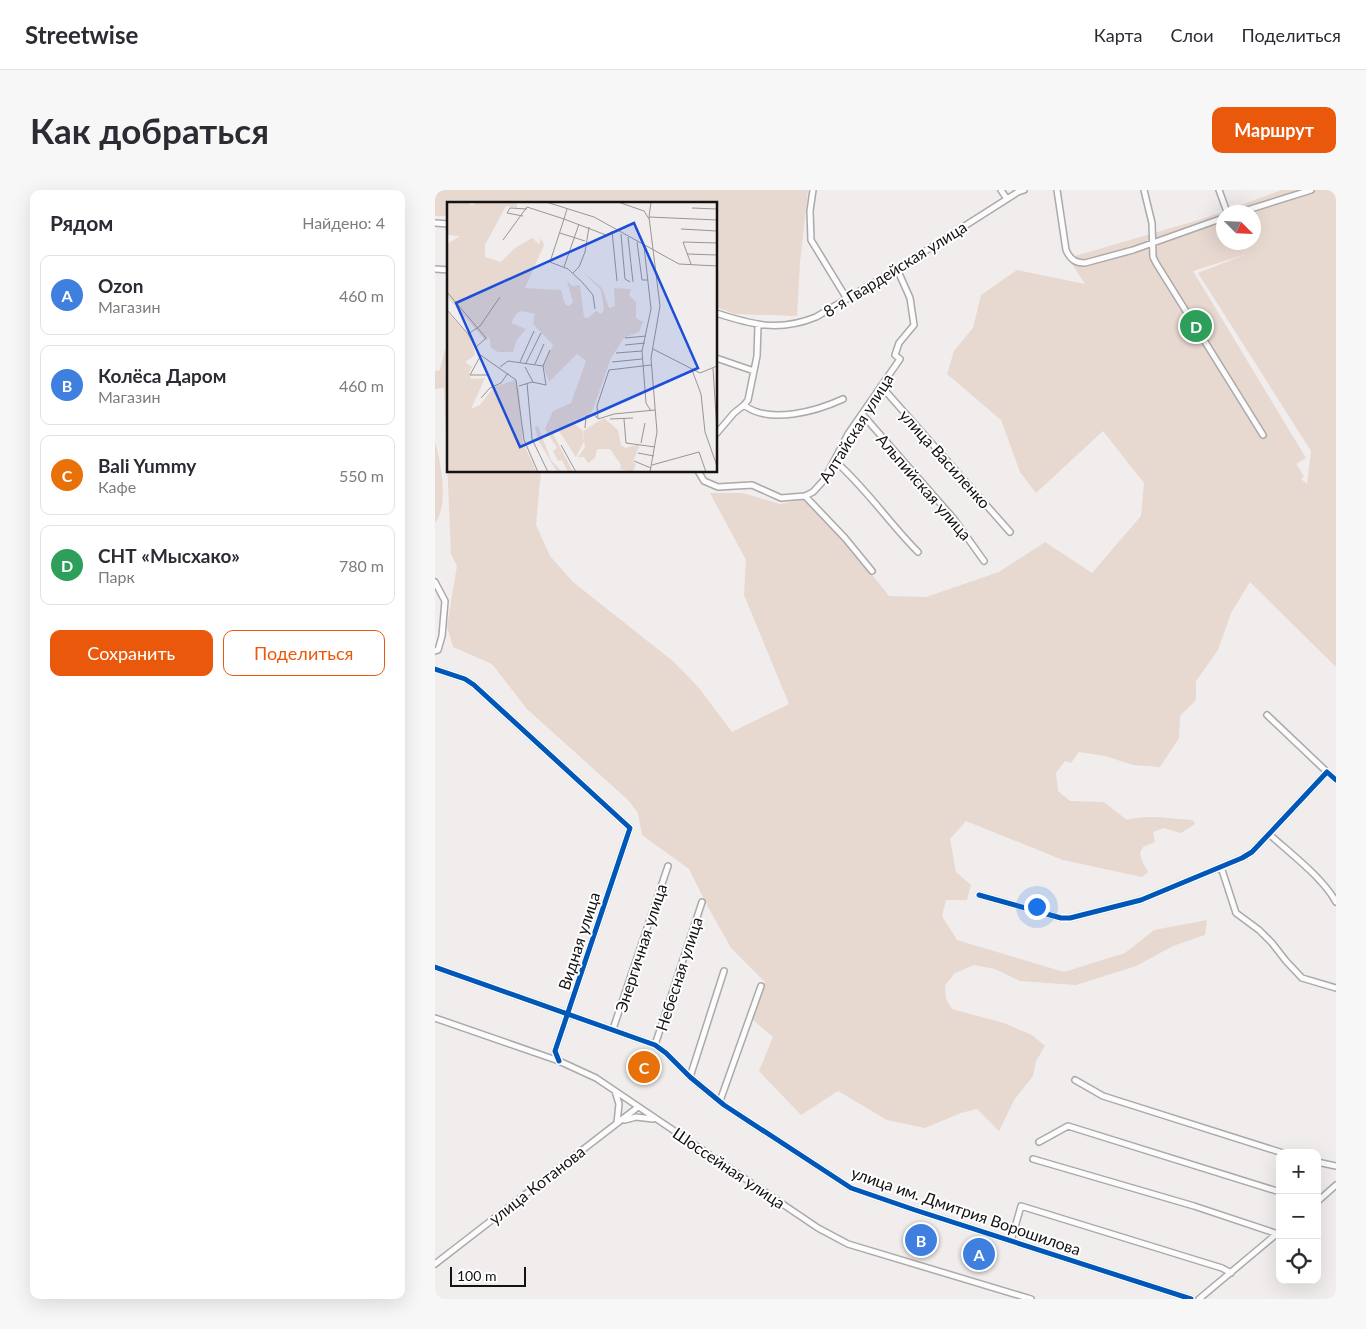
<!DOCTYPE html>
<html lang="ru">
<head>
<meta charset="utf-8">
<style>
  body { margin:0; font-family:Lato,sans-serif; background:#f7f7f7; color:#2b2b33 }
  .controls { position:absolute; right:15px; bottom:15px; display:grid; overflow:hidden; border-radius:10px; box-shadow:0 5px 20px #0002 }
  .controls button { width:45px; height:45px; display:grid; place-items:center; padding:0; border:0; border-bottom:1px solid #e1e1e2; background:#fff; color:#2b2b33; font:25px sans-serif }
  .compass { position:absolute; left:781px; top:15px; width:45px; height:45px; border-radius:50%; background:#fff; box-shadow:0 5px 20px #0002; rotate:114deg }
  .scale { position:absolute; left:15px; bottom:12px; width:76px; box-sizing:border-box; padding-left:5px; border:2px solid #141212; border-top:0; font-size:14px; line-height:18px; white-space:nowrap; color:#141212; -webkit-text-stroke:4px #fff; paint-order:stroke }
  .you { position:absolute; left:601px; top:716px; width:18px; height:18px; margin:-12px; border:4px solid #fff; border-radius:50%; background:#1a73e8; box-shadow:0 0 0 8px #1a73e833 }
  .badge { display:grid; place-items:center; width:32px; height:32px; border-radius:50%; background:#ea580c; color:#fff; font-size:16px; font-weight:700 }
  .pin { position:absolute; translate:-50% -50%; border:2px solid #fff; box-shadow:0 1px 5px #0006 }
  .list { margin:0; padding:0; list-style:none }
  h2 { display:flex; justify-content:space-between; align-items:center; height:65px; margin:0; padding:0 20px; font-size:21px }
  h2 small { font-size:16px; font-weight:400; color:#7c7c81 }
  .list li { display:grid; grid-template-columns:32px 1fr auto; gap:15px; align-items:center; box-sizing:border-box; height:80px; margin:0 10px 10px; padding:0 10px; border:1px solid #e1e1e2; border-radius:10px }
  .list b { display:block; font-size:19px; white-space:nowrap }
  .list p { margin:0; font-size:16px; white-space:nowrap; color:#7c7c81 }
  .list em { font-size:16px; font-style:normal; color:#7c7c81 }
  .actions { display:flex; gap:10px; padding:15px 20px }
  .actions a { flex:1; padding:11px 0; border:1px solid #ea580c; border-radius:10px; text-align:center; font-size:18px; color:#ea580c }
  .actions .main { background:#ea580c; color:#fff }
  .icon { flex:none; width:28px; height:28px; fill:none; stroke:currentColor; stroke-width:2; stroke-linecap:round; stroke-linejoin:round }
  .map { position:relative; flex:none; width:901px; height:1109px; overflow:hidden; border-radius:10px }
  header { display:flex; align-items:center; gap:30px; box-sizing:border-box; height:70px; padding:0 25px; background:#fff; border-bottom:1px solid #e1e1e2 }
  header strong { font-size:24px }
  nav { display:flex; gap:28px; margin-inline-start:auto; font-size:18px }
  .intro { display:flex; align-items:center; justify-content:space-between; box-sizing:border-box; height:120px; padding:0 30px }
  h1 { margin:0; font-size:35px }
  .button { padding:12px 22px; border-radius:10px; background:#ea580c; color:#fff; font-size:18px; font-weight:700 }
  main { display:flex; gap:30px; padding:0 30px }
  aside { flex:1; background:#fff; border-radius:10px; box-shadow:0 5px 20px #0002 }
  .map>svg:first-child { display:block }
</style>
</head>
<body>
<header>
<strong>Streetwise</strong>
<nav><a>Карта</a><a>Слои</a><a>Поделиться</a></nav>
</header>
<div class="intro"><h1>Как добраться</h1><a class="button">Маршрут</a></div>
<main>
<aside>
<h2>Рядом<small>Найдено: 4</small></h2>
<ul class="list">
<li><span class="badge" style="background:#3f7fe0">A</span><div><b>Ozon</b><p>Магазин</p></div><em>460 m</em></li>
<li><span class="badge" style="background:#3f7fe0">B</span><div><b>Колёса Даром</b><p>Магазин</p></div><em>460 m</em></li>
<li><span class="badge" style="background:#e8710a">C</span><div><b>Bali Yummy</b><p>Кафе</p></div><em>550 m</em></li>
<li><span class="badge" style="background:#2e9e5b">D</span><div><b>СНТ «Мысхако»</b><p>Парк</p></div><em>780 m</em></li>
</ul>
<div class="actions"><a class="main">Сохранить</a><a>Поделиться</a></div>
</aside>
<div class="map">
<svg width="901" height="1109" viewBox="0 0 901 1109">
  <rect width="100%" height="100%" fill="#f1eded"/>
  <path fill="#e7d8d0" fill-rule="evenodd" d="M0,0H373L365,73L362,126L300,124L281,117V14H14V26H0Z
    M847,0H901V477L815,392L796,423L783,460L761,491V510L745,526L744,548L725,577L698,575L670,566L644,562L636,573L630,571L621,583L623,601L635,611L669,612L692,630C714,624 735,629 758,630L760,634L746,643L729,638L718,642L720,652L708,657L705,663L708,673L713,682L707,687L628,670L531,631L515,649L521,682L536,695L532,710H511L507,726L522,750L629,782L690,763L719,740L772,730L770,745L738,756L701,776L641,795L585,791L560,779L539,775L520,783L510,795L511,809L517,819L569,833L597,845L610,856L601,871L598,886L579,910L564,941L542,919L526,923L490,938L452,930L403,901L366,925L324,881L338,847L318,830L330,792L296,758L273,717L254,679L207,645L203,623L193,610L92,519L57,474L18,457L12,436L22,376L16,364L9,198L0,199V181L5,180L10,160L14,162V281H106L101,335L115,366L138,392L239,472L264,498L297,542L354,514L309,405L311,370L275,303H307L345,314L376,308L454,406L491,407L564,382L610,352L657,383L706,326L709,293L668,241L601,303L585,282L566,230L512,184L519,161L538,138L546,105L582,80L650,94L633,68L767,29ZM788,22H818V52H788ZM812,64L763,83L876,261L872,294L866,289L869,286L861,274L871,268L758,81Z
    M0,252C6,272 14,316 0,333Z"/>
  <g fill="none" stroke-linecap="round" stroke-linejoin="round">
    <defs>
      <path id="minor" d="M378,0L375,21L376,50L412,109
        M566,0L572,9
        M622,0L631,60C635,69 640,73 650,73L698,60L788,28
        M709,0L717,33L718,67L721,73L828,245
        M784,0L792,22
        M806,22L876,0
        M0,33L14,34
        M0,79L14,80
        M281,123C318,135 344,142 381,127L462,79L583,2L589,0
        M281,168L319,181
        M446,196L575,342
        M309,215C334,235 382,221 408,209
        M427,224L519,329L549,371
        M281,244L299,223L309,215L313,210L322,166L323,135
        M400,271C431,298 454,333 483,362
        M263,281L269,291L283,297L317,295L346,308L370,306L378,302L389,290L413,244L465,169L460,165L464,153L479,135L475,108L462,79
        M370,306L410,348L437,381
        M0,392L10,411L7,446L3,460L0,461
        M0,479L30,489L39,495L195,638L120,861L124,871
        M832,525L892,582
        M834,644C856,664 887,687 901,712
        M786,677L801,723L824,740L837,753L851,771L867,788L901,798
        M544,705L626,728H635L706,710L807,668L817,662L834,644L892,582L901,590
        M0,777L220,855L231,863L255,887L289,915L416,998L480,1020L756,1109
        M0,828L124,871L161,888L383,1038L413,1054L596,1109
        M178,839L233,676
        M220,855L267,712
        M255,887L289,781
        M640,890L668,906L848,963
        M180,901L184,914L182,933
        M285,911L326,796
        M190,930L201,927L218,929
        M604,952L633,936L845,1002
        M598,969L759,1016L843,1044
        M882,972L901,976
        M882,1012L901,995
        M576,1051L586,1016L787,1078L796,1083
        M0,1074L203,917
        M764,1109L844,1042"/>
    </defs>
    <use href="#minor" stroke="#aba9a9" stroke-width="8"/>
    <use href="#minor" stroke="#fdfcfc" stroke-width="5"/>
    <defs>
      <path id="cycleway" d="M0,479L30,489L39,495L195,638L120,861L124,871
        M544,705L626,728H635L706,710L807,668L817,662L834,644L892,582L901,590
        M0,777L220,855L231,863L255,887L289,915L416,998L480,1020L756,1109"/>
    </defs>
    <use href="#cycleway" stroke="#fff" stroke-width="8"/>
    <use href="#cycleway" stroke="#0057b8" stroke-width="5"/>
  </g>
  <g text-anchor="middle" stroke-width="4" stroke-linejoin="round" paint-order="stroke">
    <g font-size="16" fill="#141212" stroke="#fff">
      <text transform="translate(460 79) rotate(-32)" y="6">8-я Гвардейская улица</text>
      <text transform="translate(421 238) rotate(-58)" y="6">Алтайская улица</text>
      <text transform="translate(510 269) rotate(48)" y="6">улица Василенко</text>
      <text transform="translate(489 297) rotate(49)" y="6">Альпийская улица</text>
      <text transform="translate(144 751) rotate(-72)" y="6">Видная улица</text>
      <text transform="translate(206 758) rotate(-72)" y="6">Энергичная улица</text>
      <text transform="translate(244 784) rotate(-72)" y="6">Небесная улица</text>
      <text transform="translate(294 978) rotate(34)" y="6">Шоссейная улица</text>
      <text transform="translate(102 995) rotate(-38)" y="6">улица Котанова</text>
      <text transform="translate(531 1021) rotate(19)" y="6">улица им. Дмитрия Ворошилова</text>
    </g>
  </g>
  <g transform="translate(12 12)">
    <rect width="270" height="270" fill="#f1eded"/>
    <path d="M0,0H21L25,4L29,0H70V6L59,4L38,43V55L54,60L68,46L85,36L92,42L94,36L97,43L78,86L114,88L118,102L122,104L126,100L120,79L125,84L133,83L137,115L141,116L149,109L154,112L157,108L154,88L135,69L155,86L162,106L168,104L167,86L184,87L182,93L189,100V116L196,120L192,130L177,136L164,156L145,210L105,230L126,270H121L115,258L111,259L106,249L110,246L98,227L106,209L124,201L139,159L130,152L102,180L96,163L106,143L86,122L88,112L75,109L70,111L64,121L79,127L70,138L66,150H51L44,146L42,135L39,139L0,95V42L13,34L0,33ZM0,110L22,134L27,146L28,153L18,160L25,165L22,170L24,177L38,176L24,207L33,203L47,185L68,178L72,188L76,241L90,270H0ZM157,216L171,228L174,243L178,246L193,242L186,260L189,262L186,270L173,267L174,263L163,247H150L148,256L141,261L137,255H131L138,245L136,229ZM126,221L135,228L137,239L129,255L112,229ZM91,224L104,258L115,270L109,268L91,238L88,225Z" fill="#e7d8d0"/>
    <path fill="none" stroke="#999595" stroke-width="1" d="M99,0L147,15L232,62L270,64M171,0L197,9L202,17M245,6L270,7M120,7L117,17L159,33L167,29M76,14L60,11L63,6L80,7M202,15L270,18M234,27L270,29M165,29L170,79M113,31L138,39M174,32L178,77L183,80M181,35L186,80M56,38L80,5L117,17L103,60L121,67L135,80L146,93L148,107M190,40L195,78H201M197,44L204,107L195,149L199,201L204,209M240,52L270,53M244,62L236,40L270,41M117,65L132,22M126,71L132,65L138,50L142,25M0,90L39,136L28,146M0,108L21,132L32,152L69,178L77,238L91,270M21,132L33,124L53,95M178,136L199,134M178,143L198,141M206,147L253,171L270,164M169,151L195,149M34,153L23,173H40M73,160L87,129M165,160L195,157M79,161L94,131M88,162L97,142M96,164L103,148M53,165L61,159L96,164L99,183L85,180L72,184M78,165L86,180M266,166L270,229M245,168L254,192L258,230L270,264M80,181L85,237L101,270M34,196L43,186L54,181L61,171M151,217L150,204L162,168L204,163M151,217L167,212L208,208M163,217L186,216M177,217L179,241L208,245M138,226L139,214L147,212L150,216M194,241L198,221M114,243L129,270M191,251L207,254M187,259L204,266M205,263L252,250L259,270M203,270L210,230L204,156L213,104L202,15L204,0"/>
    <path fill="#1d4ed8" fill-opacity="0.15" stroke="#1d4ed8" stroke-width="2.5" d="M187,21L251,166L73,245L9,101Z"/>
    <rect width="270" height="270" fill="none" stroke="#141212" stroke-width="2.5"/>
  </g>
</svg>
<div class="controls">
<button>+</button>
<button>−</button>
<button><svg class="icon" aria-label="locate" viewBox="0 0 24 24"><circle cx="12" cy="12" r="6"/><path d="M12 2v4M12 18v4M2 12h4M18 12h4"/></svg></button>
</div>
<svg class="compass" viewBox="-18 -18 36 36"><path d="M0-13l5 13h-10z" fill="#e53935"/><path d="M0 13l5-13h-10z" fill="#7c7c81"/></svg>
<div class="scale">100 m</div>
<div class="you"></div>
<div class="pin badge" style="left:544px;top:1064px;background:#3f7fe0">A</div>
<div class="pin badge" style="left:486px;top:1050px;background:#3f7fe0">B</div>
<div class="pin badge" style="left:209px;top:877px;background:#e8710a">C</div>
<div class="pin badge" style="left:761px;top:136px;background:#2e9e5b">D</div>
</div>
</main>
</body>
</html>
